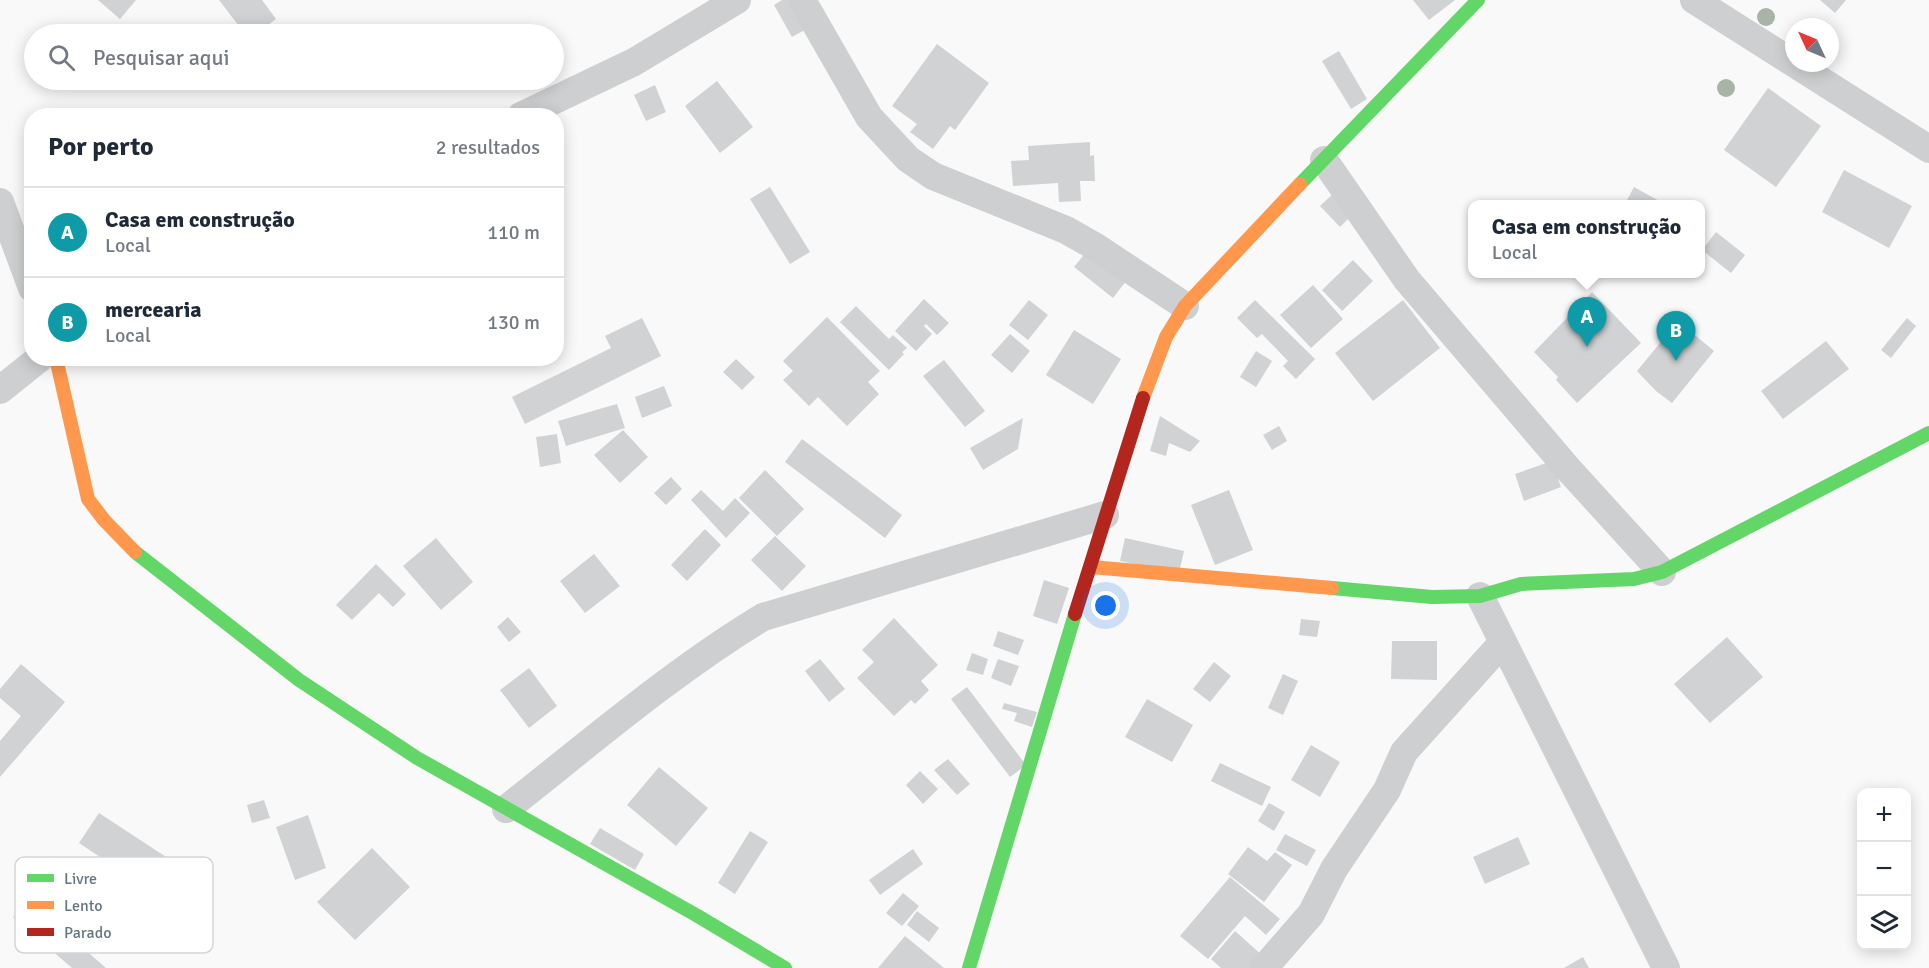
<!DOCTYPE html>
<html lang="pt">
<head>
<meta charset="utf-8">
<style>
  body { margin:0; font-family:Signika,sans-serif; background:#f2f2f3; color:#1f2937 }
  .controls { position:absolute; right:18px; bottom:18px; display:grid; overflow:hidden; border-radius:12px; box-shadow:0 3px 15px #0003 }
  .controls button { width:54px; height:54px; display:grid; place-items:center; padding:0; border:0; border-bottom:2px solid #e0e1e3; background:#fff; color:#1f2937; font:30px sans-serif }
  .compass { position:absolute; left:1785px; top:18px; width:54px; height:54px; border-radius:50%; background:#fff; box-shadow:0 3px 15px #0003; rotate:314deg }
  .you { position:absolute; left:1106px; top:606px; width:21px; height:21px; margin:-15px; border:4px solid #fff; border-radius:50%; background:#1a73e8; box-shadow:0 0 0 9px #1a73e833 }
  .badge { display:grid; place-items:center; width:39px; height:39px; border-radius:50%; background:#b45309; color:#fff; font-size:20px; font-weight:700 }
  .pin { position:absolute; translate:-50% -50px; filter:drop-shadow(0 2px 3px #0008) }
  .pin::after { content:''; position:absolute; top:32px; width:21px; height:18px; background:inherit; clip-path:polygon(0 0,100% 0,50% 100%) }
  .popup { position:absolute; left:1468px; top:200px; width:237px; height:78px; box-sizing:border-box; display:grid; place-content:center; border-radius:12px; background:#fff; filter:drop-shadow(0 2px 4px #0005); font-size:20px; white-space:nowrap; color:#747a83 }
  .popup b { font-size:22px; color:#1f2937 }
  .popup::after { content:''; position:absolute; left:50%; top:100%; margin-left:-12px; border:12px solid transparent; border-top-color:#fff }
  .list { margin:0; padding:0; list-style:none }
  h2 { display:flex; justify-content:space-between; align-items:center; height:78px; margin:0; padding:0 24px; font-size:26px }
  h2 small { font-size:20px; font-weight:400; color:#747a83 }
  .list li { display:grid; grid-template-columns:39px 1fr auto; gap:18px; align-items:center; box-sizing:border-box; height:90px; padding:0 24px; border-top:2px solid #e0e1e3 }
  .list b { display:block; font-size:22px; white-space:nowrap }
  .list p { margin:0; font-size:20px; white-space:nowrap; color:#747a83 }
  .list em { font-size:20px; font-style:normal; color:#747a83 }
  .icon { flex:none; width:33px; height:33px; fill:none; stroke:currentColor; stroke-width:2; stroke-linecap:round; stroke-linejoin:round }
  .map { position:relative; flex:none; width:1929px; height:968px; overflow:hidden }
  .search { position:absolute; background:#fff; box-shadow:0 3px 15px #0003; left:24px; top:24px; width:540px; height:66px; display:flex; align-items:center; gap:15px; box-sizing:border-box; padding:0 21px; border-radius:33px; color:#747a83; font-size:22px }
  .panel { position:absolute; background:#fff; box-shadow:0 3px 15px #0003; left:24px; top:108px; width:540px; height:258px; border-radius:24px }
  .map>svg:first-child { display:block }
</style>
</head>
<body>
<div class="map">
<svg width="1929" height="968" viewBox="0 0 1929 968">
  <rect width="100%" height="100%" fill="#f9f9f9"/>
  <path fill="#d0d2d3" d="M98,0H136L120,19Z
    M219,0H262L276,19L256,34H245Z
    M782,0H796L810,27L792,37L774,5Z
    M1413,0H1455L1429,20Z
    M1820,0H1846L1835,13Z
    M937,44L989,83L955,130L950,126L933,149L910,132L917,124L892,106Z
    M1339,51L1367,99L1351,109L1322,61Z
    M717,81L753,127L720,153L685,106Z
    M655,85L666,112L646,121L634,95Z
    M1768,88L1821,126L1776,187L1724,150Z
    M1090,142V156L1094,155L1095,181H1080L1081,201L1059,202L1058,183L1013,186L1011,161L1029,160L1028,146Z
    M1844,170L1912,206L1889,248L1822,212Z
    M770,187L810,252L790,264L750,199Z
    M1634,187L1661,202L1660,204H1625Z
    M1336,191L1355,212L1340,227L1320,206Z
    M1716,232L1745,255L1731,273L1702,250Z
    M1091,246L1130,276L1113,298L1074,267Z
    M1353,260L1373,281L1342,311L1322,290Z
    M1313,285L1343,319L1311,348L1280,315Z
    M1592,292L1641,343L1577,403L1556,380L1558,377L1534,352Z
    M924,299L949,323L937,335L926,324L924,326L932,334L916,351L895,331Z
    M1029,300L1048,315L1028,340L1009,325Z
    M1255,300L1315,359L1296,379L1283,366L1288,361L1262,334L1257,338L1237,318Z
    M1403,300L1440,348L1373,401L1335,353Z
    M856,306L889,339L893,335L907,348L902,352L904,354L889,370L840,322Z
    M827,317L880,371L868,382L879,394L847,426L818,397L809,406L783,380L793,371L783,361Z
    M642,318L661,356L525,424L512,397L611,348L605,336Z
    M1907,318L1916,326L1891,358L1881,350Z
    M1678,321L1714,351L1672,403L1656,391L1637,371Z
    M1074,330L1121,359L1093,404L1046,375Z
    M1010,334L1030,351L1012,373L991,355Z
    M1826,341L1849,369L1783,419L1761,391Z
    M1256,351L1272,361L1256,387L1240,377Z
    M736,359L755,377L742,390L723,372Z
    M944,360L985,411L965,427L923,376Z
    M664,386L672,406L642,418L635,397Z
    M617,404L625,428L566,446L558,421Z
    M1160,416L1200,441L1190,452L1169,443L1166,456L1150,451Z
    M1023,418L1018,449L983,470L970,448Z
    M1279,426L1287,441L1272,450L1263,435Z
    M623,430L648,457L620,483L594,455Z
    M557,434L561,463L540,467L536,437Z
    M802,439L902,515L885,538L785,462Z
    M1552,461L1561,487L1524,501L1515,474Z
    M765,470L804,509L777,536L739,498Z
    M671,477L682,489L666,505L654,493Z
    M701,490L723,511L735,498L750,513L726,538L691,500Z
    M1229,490L1253,550L1215,565L1191,505Z
    M705,529L721,545L687,581L671,565Z
    M775,536L806,566L782,591L751,560Z
    M436,538L473,582L441,610L403,566Z
    M1125,538L1184,551L1179,573L1120,561Z
    M594,554L620,586L585,613L560,581Z
    M376,564L406,594L393,607L379,593L352,620L336,605Z
    M1044,580L1069,588L1057,624L1033,616Z
    M508,617L521,632L509,642L497,627Z
    M894,618L938,665L921,681L929,690L915,704L911,700L894,716L857,678L874,662L862,650Z
    M1301,619L1320,621L1317,637L1299,635Z
    M998,631L1024,640L1018,655L993,646Z
    M1727,637L1763,677L1710,723L1674,684Z
    M1392,641H1437V680L1391,679Z
    M972,653L988,659L983,675L966,670Z
    M820,659L845,689L829,702L805,671Z
    M998,659L1019,666L1011,686L991,678Z
    M1214,662L1231,676L1210,702L1193,689Z
    M21,664L65,702L0,777V741L21,716L0,698V689Z
    M529,668L557,706L529,728L500,690Z
    M1283,674L1298,681L1283,715L1268,708Z
    M967,687L1026,765L1010,777L951,699Z
    M1147,699L1193,725L1172,762L1125,737Z
    M1004,703L1037,712L1032,727L1014,721L1017,713L1002,709Z
    M1311,745L1340,762L1320,797L1291,780Z
    M948,759L970,784L957,795L934,770Z
    M1220,763L1271,787L1262,806L1211,781Z
    M659,767L708,808L676,846L627,805Z
    M920,771L938,789L923,804L906,785Z
    M264,800L270,818L252,823L247,805Z
    M1269,803L1285,812L1274,831L1258,821Z
    M99,813L189,872L169,903L79,843Z
    M308,815L326,868L295,880L276,827Z
    M600,828L644,854L635,870L590,844Z
    M750,831L768,842L735,894L718,883Z
    M1285,834L1316,850L1307,866L1276,850Z
    M1518,837L1530,864L1485,884L1473,857Z
    M1248,847L1267,861L1275,852L1292,865L1264,902L1228,874Z
    M372,848L410,887L355,940L317,902Z
    M913,849L923,864L880,895L869,880Z
    M1230,877L1280,919L1266,935L1245,916L1208,959L1180,936Z
    M903,893L919,906L902,926L886,913Z
    M28,900L106,968H72L13,917Z
    M917,911L939,928L929,942L907,925Z
    M1235,931L1263,956L1253,968H1221L1211,959Z
    M905,936L944,968H878Z
    M1583,957L1589,968H1564Z"/>
  <g fill="none" stroke-linecap="round" stroke-linejoin="round">
    <path stroke="#cecfd0" stroke-width="28" d="M802,0L869,117L908,159L933,176L1066,230L1096,247L1185,306
      M1694,0L1929,149
      M521,116L634,62L737,0
      M1324,160L1407,280L1570,471L1662,572
      M0,202L32,288
      M0,390L40,358
      M1480,596L1666,968
      M506,809C590,743 671,673 763,617L1105,515
      M1264,968L1311,914L1334,869L1387,790L1404,752L1503,642"/>
    <path stroke="#63d668" stroke-width="14" d="M1300,184L1478,0
      M135,552L299,680L417,758L696,915L785,968
      M1332,588L1432,597L1480,596L1521,584L1634,579L1662,572L1929,433
      M969,968L1075,614"/>
    <path stroke="#ff974d" stroke-width="14" d="M56,358L88,499L104,520L135,552
      M1143,398L1166,337L1185,306L1300,184
      M1091,567L1332,588"/>
    <path stroke="#b3261e" stroke-width="14" d="M1075,614L1143,398"/>
  </g>
  <g fill="#a9b3a7">
    <circle cx="1766" cy="17" r="9"/>
    <circle cx="1726" cy="88" r="9"/>
  </g>
  <rect x="15" y="857" width="198" height="96" rx="9" fill="#fff" stroke="#d1d6da" stroke-width="1.5"/>
  <rect x="27" y="874" width="27" height="8" fill="#63d668"/>
  <rect x="27" y="901" width="27" height="8" fill="#ff974d"/>
  <rect x="27" y="928" width="27" height="8" fill="#b3261e"/>
  <g font-size="16" fill="#657683">
    <text x="64" y="884">Livre</text>
    <text x="64" y="911">Lento</text>
    <text x="64" y="938">Parado</text>
  </g>
</svg>
<div class="controls">
<button>+</button>
<button>−</button>
<button><svg class="icon" aria-label="layers" viewBox="0 0 24 24"><path d="M12 4l9 5-9 5-9-5zM3 14l9 5 9-5"/></svg></button>
</div>
<svg class="compass" viewBox="-18 -18 36 36"><path d="M0-13l5 13h-10z" fill="#e53935"/><path d="M0 13l5-13h-10z" fill="#747a83"/></svg>
<div class="you"></div>
<div class="pin badge" style="left:1587px;top:347px;background:#0f9aa8">A</div>
<div class="popup"><b>Casa em construção</b>Local</div>
<div class="pin badge" style="left:1676px;top:361px;background:#0f9aa8">B</div>
<div class="search"><svg class="icon" aria-label="search" viewBox="0 0 24 24"><circle cx="10" cy="10" r="6"/><path d="M15 15l6 6"/></svg>Pesquisar aqui</div>
<section class="panel">
<h2>Por perto<small>2 resultados</small></h2>
<ul class="list">
<li><span class="badge" style="background:#0f9aa8">A</span><div><b>Casa em construção</b><p>Local</p></div><em>110 m</em></li>
<li><span class="badge" style="background:#0f9aa8">B</span><div><b>mercearia</b><p>Local</p></div><em>130 m</em></li>
</ul>
</section>
</div>
</body>
</html>
